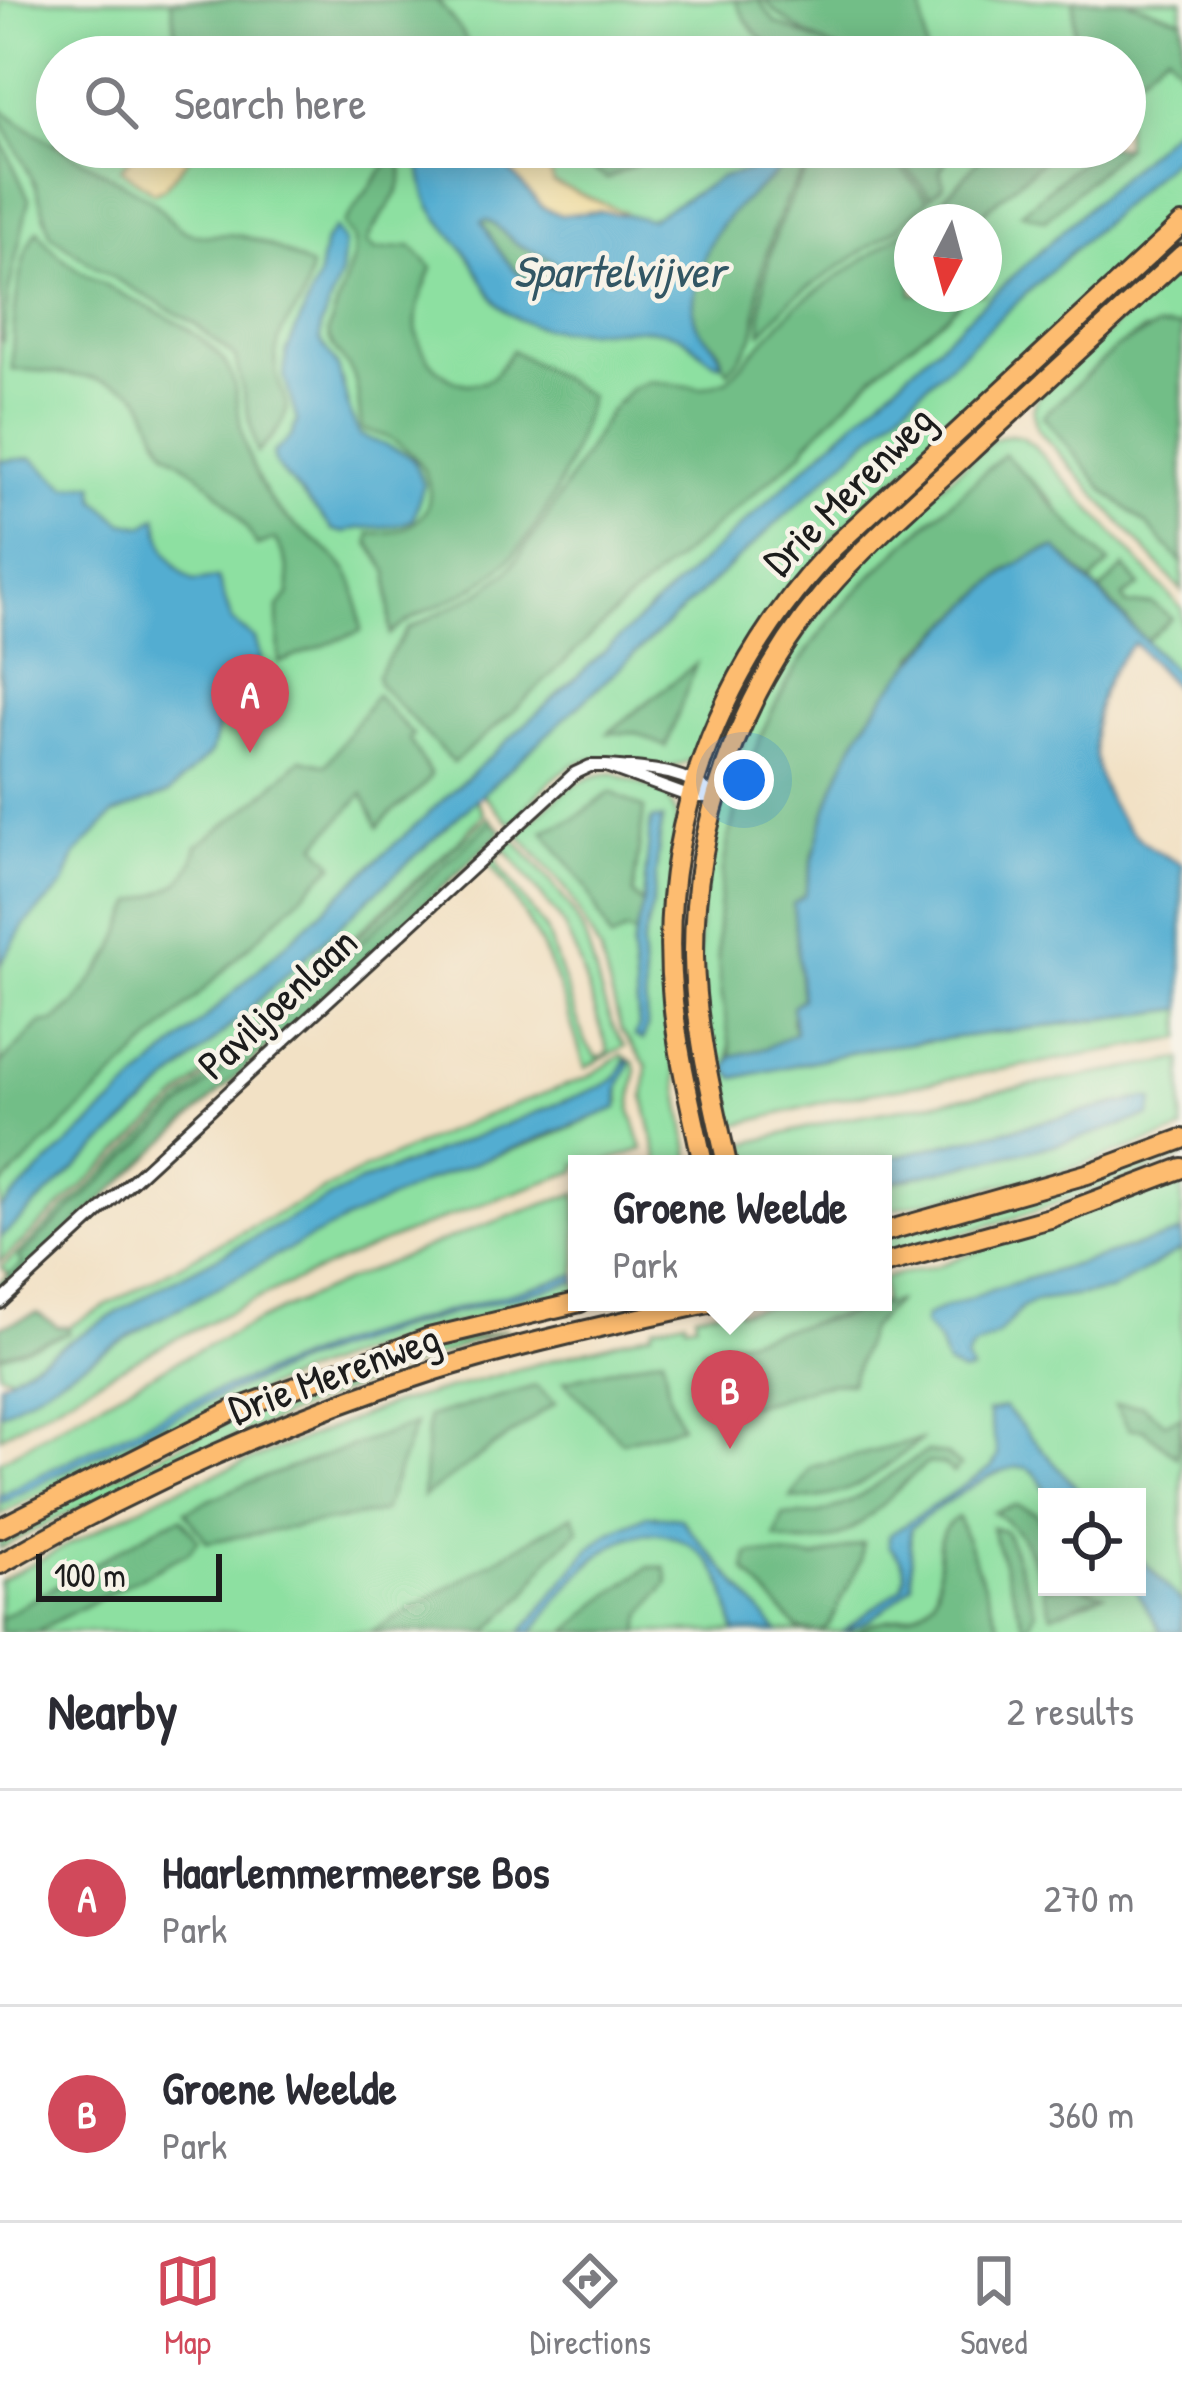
<!DOCTYPE html>
<html lang="en">
<head>
<meta charset="utf-8">
<style>
  body { margin:0; font-family:"Patrick Hand",sans-serif; background:#f2f2f3; color:#2b2b33 }
  .controls { position:absolute; right:36px; bottom:36px; display:grid; overflow:hidden; border-radius:0px; box-shadow:0 6px 30px #0003 }
  .controls button { width:108px; height:108px; display:grid; place-items:center; padding:0; border:0; border-bottom:3px solid #e1e1e2; background:#fff; color:#2b2b33; font:60px sans-serif }
  .compass { position:absolute; left:894px; top:204px; width:108px; height:108px; border-radius:50%; background:#fff; box-shadow:0 6px 30px #0003; rotate:186deg }
  .scale { position:absolute; left:36px; bottom:30px; width:186px; box-sizing:border-box; padding-left:12px; border:6px solid #1c1c1c; border-top:0; font-size:33px; line-height:42px; white-space:nowrap; color:#1c1c1c; -webkit-text-stroke:9px #f7f3e8; paint-order:stroke }
  .you { position:absolute; left:744px; top:780px; width:42px; height:42px; margin:-30px; border:9px solid #fff; border-radius:50%; background:#1a73e8; box-shadow:0 0 0 18px #1a73e833 }
  .badge { display:grid; place-items:center; width:78px; height:78px; border-radius:50%; background:#d1495b; color:#fff; font-size:39px; font-weight:700 }
  .pin { position:absolute; translate:-50% -99px; filter:drop-shadow(0 3px 6px #0008) }
  .pin::after { content:''; position:absolute; top:63px; width:42px; height:36px; background:inherit; clip-path:polygon(0 0,100% 0,50% 100%) }
  .popup { position:absolute; left:568px; top:1155px; width:324px; height:156px; box-sizing:border-box; display:grid; place-content:center; border-radius:0px; background:#fff; filter:drop-shadow(0 3px 9px #0005); font-size:39px; white-space:nowrap; color:#7c7c81 }
  .popup b { font-size:45px; color:#2b2b33 }
  .popup::after { content:''; position:absolute; left:50%; top:100%; margin-left:-24px; border:24px solid transparent; border-top-color:#fff }
  .list { margin:0; padding:0; list-style:none }
  h2 { display:flex; justify-content:space-between; align-items:center; height:156px; margin:0; padding:0 48px; font-size:51px }
  h2 small { font-size:39px; font-weight:400; color:#7c7c81 }
  .list li { display:grid; grid-template-columns:78px 1fr auto; gap:36px; align-items:center; box-sizing:border-box; height:216px; padding:0 48px; border-top:3px solid #e1e1e2 }
  .list b { display:block; font-size:45px; white-space:nowrap }
  .list p { margin:0; font-size:39px; white-space:nowrap; color:#7c7c81 }
  .list em { font-size:39px; font-style:normal; color:#7c7c81 }
  .icon { flex:none; width:66px; height:66px; fill:none; stroke:currentColor; stroke-width:2; stroke-linecap:round; stroke-linejoin:round }
  .map { position:relative; flex:none; width:1182px; height:1632px; overflow:hidden }
  .search { position:absolute; background:#fff; box-shadow:0 6px 30px #0003; left:36px; right:36px; top:36px; height:132px; display:flex; align-items:center; gap:30px; box-sizing:border-box; padding:0 42px; border-radius:66px; color:#7c7c81; font-size:45px }
  .sheet { height:588px; background:#fff }
  nav { display:flex; justify-content:space-around; align-items:center; box-sizing:border-box; height:168px; border-top:3px solid #e1e1e2; background:#fff; font-size:33px; color:#7c7c81 }
  nav a { display:grid; justify-items:center; gap:6px }
  nav .on { color:#d1495b }
  .map>svg:first-child { display:block }
</style>
</head>
<body>
<div class="map">
<svg width="1182" height="1632" viewBox="0 0 1182 1632">
  <rect width="100%" height="100%" fill="#f7f3e8"/>
  <filter id="ink" filterUnits="userSpaceOnUse"><feTurbulence type="fractalNoise" baseFrequency=".00833" numOctaves="2"/><feDisplacementMap in="SourceGraphic" scale="24" xChannelSelector="R" yChannelSelector="G"/><feConvolveMatrix kernelMatrix="1 2 1 2 8 2 1 2 1" color-interpolation-filters="sRGB"/></filter>
  <filter id="wash" filterUnits="userSpaceOnUse"><feTurbulence type="fractalNoise" baseFrequency=".004" numOctaves="4" result="noise"/><feDisplacementMap in="SourceGraphic" scale="48" xChannelSelector="R" yChannelSelector="G"/><feGaussianBlur stdDeviation="2.7" result="paint"/><feColorMatrix in="noise" values="0 0 0 0 0 0 0 0 0 0 0 0 0 0 0 0 0 1.4 0 .05"/><feComposite in="paint" operator="in"/></filter>
  <g filter="url(#wash)">
    <rect width="100%" height="100%" fill="#f2e1c5"/>
    <path fill="#8de0a1" stroke="#547e5e" stroke-width="3" fill-rule="evenodd" d="M0,0H1182V128L0,1212ZM57,57H1125V147H57ZM912,222H984V294H912Z
      M1182,150V211L831,540L695,756C665,784 619,750 583,761C555,769 531,804 511,824L482,794ZM694,666L666,747L636,733L610,732Z
      M1182,234L1146,277L826,581L720,763L710,759L743,680L809,584L986,413L1021,389Z
      M1182,263V327L1143,331L1117,347L1104,490L1146,524L1182,563V591L1037,429L1033,411L1037,397Z
      M1009,435L1022,437L1034,446L1182,609V679L1146,641L1171,619L1127,606L1123,597L1124,567L1100,591L1091,582L1109,562L1062,519L1053,500L1003,455C936,518 855,579 804,656C751,735 727,830 718,924C714,961 737,1044 727,1069L735,1078L873,1048L1182,1009V1038L836,1099L725,1128C715,1077 704,1026 700,974C689,825 757,683 851,572C892,524 946,483 992,440Z
      M613,773L666,794L677,815L667,1022L691,1164H659L644,1097L647,1066L621,1030L600,952L567,890L518,834C547,808 573,774 613,773ZM611,792L644,809L633,895L643,904L651,820H662L652,906L642,946L647,1027L639,1026L632,949L635,935L626,931L611,940L586,887L544,832L574,819Z
      M477,799L484,814L458,841L0,1262V1238Z
      M488,817L492,821L19,1257L24,1264L9,1275L2,1267Z
      M513,838C538,867 566,895 582,930C598,967 600,1014 625,1046L585,1068C559,982 543,934 488,861ZM505,849L562,922L577,956L608,1050L605,1056L597,1057L585,1042L546,930L498,864L497,856Z
      M622,1055L634,1063L636,1070L631,1111L643,1149L599,1164H577V1171C374,1238 183,1326 0,1437V1414L36,1390C162,1316 291,1241 425,1182C489,1154 562,1140 621,1102L619,1086L626,1060L615,1079L603,1086L358,1183L157,1289L11,1376L0,1373V1356L69,1333L68,1327L208,1249L367,1168L471,1121L588,1077Z
      M1182,1059V1131L1064,1171L883,1211V1184L1070,1141L1150,1116L1137,1099L863,1164H734L730,1148L840,1119Z
      M1182,1144V1159L1024,1215L883,1257V1237Z
      M1182,1174V1632H0V1581L9,1576L170,1492L387,1406L652,1332L654,1326L685,1319L686,1324L696,1322L695,1314L733,1306L739,1312L781,1302H883V1278L937,1266ZM1047,1497H1137V1587H1047Z
      M577,1193V1294C517,1308 456,1321 398,1340C259,1384 128,1447 0,1515V1461C183,1349 373,1260 577,1193Z
      M507,1329C334,1395 162,1460 0,1549V1532L286,1394L410,1354Z"/>
    <path fill="#72be87" stroke="#476d52" stroke-width="3" d="M171,0H437L463,33L469,46L448,57H186L177,47Z
      M735,0H759L775,22L851,57C794,57 763,59 735,0Z
      M765,0L811,3L921,0L927,57C907,57 887,59 867,57C834,54 785,25 765,0Z
      M1074,0H1125L1182,19V72L1167,52L1125,88V57H1067L1074,41Z
      M0,108C48,145 101,168 152,201C164,210 172,226 187,232C206,240 224,231 242,236C267,242 289,254 311,267C308,279 307,293 301,303C292,318 282,326 278,344C265,401 316,396 257,453L235,357L195,324L98,269L51,235L35,184L0,118Z
      M0,137L29,199L9,290L3,341L0,338Z
      M555,147H652L647,159L607,179L585,163L561,158Z
      M803,147H823C787,189 777,213 763,266C750,317 770,329 728,371C719,362 725,357 717,347C710,339 702,337 698,328C691,314 693,297 697,282C715,205 756,200 803,147Z
      M827,147H896L903,170L928,200L899,227L793,298L761,333C760,266 781,196 827,147Z
      M900,147H953L940,172L944,185L931,197L907,168Z
      M989,147H1058L973,222H917L962,180Z
      M1097,147H1125L1045,220L1021,213Z
      M388,162H400C412,192 375,215 367,243L376,250L411,246L432,268C424,289 413,310 417,333C423,366 465,402 495,374C501,368 507,357 512,350L590,396C572,465 541,544 478,585C449,604 415,611 390,635L388,572L369,543L370,533C458,536 442,444 362,430C358,412 360,395 354,377C347,360 330,350 328,332L353,258L354,240L343,224Z
      M487,220C500,226 506,237 518,244C538,257 566,255 559,287C520,289 498,251 481,221Z
      M912,226V294H967L948,315L883,366L807,443L803,452L625,603L515,710L453,763L378,683L377,675L408,629L481,592L507,572L545,521L610,411L631,389L650,381L701,388L727,380L798,304Z
      M38,230C74,291 172,302 219,355C239,376 236,406 242,433C247,454 255,475 266,493C287,531 339,545 354,585C359,600 359,616 361,631L279,663L278,607L289,595C290,573 287,557 274,539L257,546C242,518 222,494 198,474C189,466 177,460 168,452C154,438 152,411 138,395C124,379 36,369 12,370C12,338 16,252 38,230Z
      M1157,327H1182V563L1146,524L1104,490L1043,416L1117,347Z
      M1004,454C1042,490 1071,528 1110,563L1091,582L1056,548L1044,550L1007,570L916,655L814,851L805,895L794,904L802,999L792,1020L795,1034L766,1048L732,1056C725,1015 716,972 718,930C721,819 761,703 833,618C883,559 947,508 1004,454Z
      M1124,567L1140,586L1123,597L1127,605L1152,603L1172,618L1146,641L1100,591Z
      M696,664L666,747L636,733H608Z
      M376,695L413,735L409,739L431,775C418,797 393,806 378,827L363,794L316,845L334,864L0,1187V1064L41,1023L55,1021L75,1004L113,952L134,902C169,890 190,885 197,846L259,799L301,759L326,765Z
      M611,792L644,809L633,894L643,904L635,935L626,931L611,940L586,887L543,831L574,819Z
      M492,821L502,831L497,837L0,1294V1282L23,1264L18,1258Z
      M896,1302L869,1329L851,1383C803,1379 768,1415 716,1403L703,1349Z
      M37,1313L58,1327H68L69,1333L0,1356V1327Z
      M663,1356L669,1395L681,1426L622,1442L564,1381Z
      M536,1386L555,1403L423,1497L428,1417Z
      M1115,1405H1142L1165,1423L1182,1416L1177,1457L1143,1429H1129Z
      M415,1424L383,1512L207,1542L185,1511L248,1483Z
      M923,1439C877,1471 851,1503 791,1498L811,1467Z
      M927,1452L946,1454L960,1466L953,1473L943,1464L928,1463C877,1501 849,1561 775,1538L783,1515C850,1520 872,1481 927,1452Z
      M1016,1505L1036,1513L1047,1534V1587H1077L1104,1594L1052,1615C1037,1574 1033,1536 994,1512Z
      M573,1515L579,1530L550,1557L526,1594L486,1632H371Z
      M958,1517L1002,1632H857C879,1614 921,1624 934,1596C947,1569 925,1535 958,1517Z
      M182,1518L198,1540L189,1552L35,1632H0V1618L4,1616L164,1524Z
      M991,1527L1006,1532L1036,1611L1026,1631Z
      M863,1543L861,1560L829,1625L820,1632L798,1629L745,1570L748,1555L754,1553L815,1558Z
      M648,1567H665L668,1582L643,1614L639,1632H567L601,1601Z"/>
    <path fill="#eeda9e" stroke="#857b5d" stroke-width="3" d="M139,147H198L164,188L154,193L121,169Z
      M489,147H521L549,171L554,183L626,213C606,213 587,216 567,216C532,215 512,169 489,147Z"/>
    <path fill="#53add1" stroke="#386476" stroke-width="3" fill-rule="evenodd" d="M1182,121V150L0,1238V1209L64,1148Z
      M418,147H489L542,207L561,215L600,211L650,219L722,177L749,171L766,147H803C758,198 715,205 698,279C695,291 692,304 694,317C698,339 721,342 721,364C701,359 694,340 675,334C622,319 559,347 509,314C489,301 481,272 466,253C428,204 425,212 418,147ZM487,220C500,226 506,237 518,244C538,257 567,255 559,287C521,290 497,251 482,222Z
      M335,228L344,243L341,274L321,326L320,340L338,367L351,416L360,435L404,453L413,460L424,484L413,519C390,533 366,522 344,533L333,530L276,465L273,453L291,437L297,421L284,376L286,353L318,279L325,241Z
      M32,458L67,487L94,484L96,500L123,523L145,526L157,517C161,543 170,567 194,581L218,578L232,621L255,639L261,659L247,670L226,699L211,753L169,793L114,814L75,855L64,885L24,925L0,965V461Z
      M1056,548L1182,679L1177,690L1134,643C1064,712 1089,830 1182,863V1009L873,1048L735,1078L726,1068L732,1056L766,1048L795,1033L792,1006L802,999L793,904L805,895C833,757 864,706 965,610C992,585 1019,554 1056,548Z
      M651,819H662L652,906L642,946L647,1027L643,1040L635,1036L639,1026L632,949L643,904Z
      M626,1060L630,1063L619,1086L618,1108L427,1181L304,1241L153,1322L0,1414V1383L157,1289L358,1183L603,1086L615,1079Z
      M1145,1098L1154,1100L1150,1116L1070,1141L883,1184V1164H863Z
      M1182,1232V1249L1110,1291L1036,1301L1022,1308L998,1335L972,1348L966,1360L972,1371L962,1373L947,1365L939,1342L924,1325L925,1317C945,1305 969,1301 991,1290Z
      M577,1274V1281C485,1305 390,1328 302,1362C197,1403 100,1453 0,1504V1496L25,1482L184,1404L347,1340Z
      M1004,1407L1085,1497H1048C1043,1486 1039,1472 1026,1468C1004,1460 928,1513 910,1529L912,1584C895,1602 866,1627 842,1632L902,1587C910,1569 900,1558 889,1546V1535L992,1467L998,1455L988,1412Z
      M647,1515L680,1518L778,1632H735C730,1614 728,1594 720,1578C711,1560 697,1548 680,1540C617,1510 564,1591 533,1632H522L590,1548L607,1534Z
      M1137,1554L1182,1603V1632H1161L1134,1587Z"/>
  </g>
  <g filter="url(#ink)">
    <g fill="none" stroke-linecap="round" stroke-linejoin="round">
      <defs>
        <path id="minor" d="M606,766C647,769 684,769 716,797H691Z
          M0,1303L575,773L590,766H606"/>
        <path id="primary" d="M703,1164C692,1110 678,1056 673,1001C656,833 717,670 833,548L1182,224
          M727,1164C712,1096 695,1027 694,957C693,827 739,693 823,594C866,543 918,499 967,454C1038,387 1110,322 1182,255"/>
        <path id="trunk" d="M883,1232L1087,1174L1182,1139
          M883,1264L1050,1218L1182,1168
          M0,1528L231,1411L429,1338L580,1302
          M0,1564C138,1485 285,1418 436,1370C526,1342 621,1322 713,1302"/>
      </defs>
      <use href="#minor" stroke="#3c3a35" stroke-width="16"/>
      <use href="#primary" stroke="#3c3a35" stroke-width="24"/>
      <use href="#trunk" stroke="#3c3a35" stroke-width="24"/>
      <use href="#minor" stroke="#fff" stroke-width="10"/>
      <use href="#primary" stroke="#fdbc70" stroke-width="18"/>
      <use href="#trunk" stroke="#fdbc70" stroke-width="18"/>
    </g>
  </g>
  <g text-anchor="middle" stroke-width="9" stroke-linejoin="round" paint-order="stroke">
    <g font-size="42" fill="#1c1c1c" stroke="#f7f3e8">
      <text transform="translate(848 490) rotate(-45)" y="15">Drie Merenweg</text>
      <text transform="translate(277 1003) rotate(-43)" y="15">Paviljoenlaan</text>
      <text transform="translate(334 1373) rotate(-20)" y="15">Drie Merenweg</text>
    </g>
    <g font-size="45" font-style="italic" fill="#325664" stroke="#f7f3e8">
      <text x="619" y="287">Spartelvijver</text>
    </g>
  </g>
</svg>
<div class="controls">
<button><svg class="icon" aria-label="locate" viewBox="0 0 24 24"><circle cx="12" cy="12" r="6"/><path d="M12 2v4M12 18v4M2 12h4M18 12h4"/></svg></button>
</div>
<svg class="compass" viewBox="-18 -18 36 36"><path d="M0-13l5 13h-10z" fill="#e53935"/><path d="M0 13l5-13h-10z" fill="#7c7c81"/></svg>
<div class="scale">100 m</div>
<div class="you"></div>
<div class="pin badge" style="left:250px;top:753px">A</div>
<div class="pin badge" style="left:730px;top:1449px">B</div>
<div class="popup"><b>Groene Weelde</b>Park</div>
<div class="search"><svg class="icon" aria-label="search" viewBox="0 0 24 24"><circle cx="10" cy="10" r="6"/><path d="M15 15l6 6"/></svg>Search here</div>
</div>
<section class="sheet">
<h2>Nearby<small>2 results</small></h2>
<ul class="list">
<li><span class="badge">A</span><div><b>Haarlemmermeerse Bos</b><p>Park</p></div><em>270 m</em></li>
<li><span class="badge">B</span><div><b>Groene Weelde</b><p>Park</p></div><em>360 m</em></li>
</ul>
</section>
<nav>
<a class="on"><svg class="icon" aria-label="map" viewBox="0 0 24 24"><path d="M3 6l6-2 6 2 6-2v14l-6 2-6-2-6 2zM9 4v14M15 6v14"/></svg>Map</a>
<a><svg class="icon" aria-label="directions" viewBox="0 0 24 24"><path d="M12 3l9 9-9 9-9-9zM9 14v-3h6M13 9l2 2-2 2"/></svg>Directions</a>
<a><svg class="icon" aria-label="saved" viewBox="0 0 24 24"><path d="M7 4h10v16l-5-4-5 4z"/></svg>Saved</a>
</nav>
</body>
</html>
